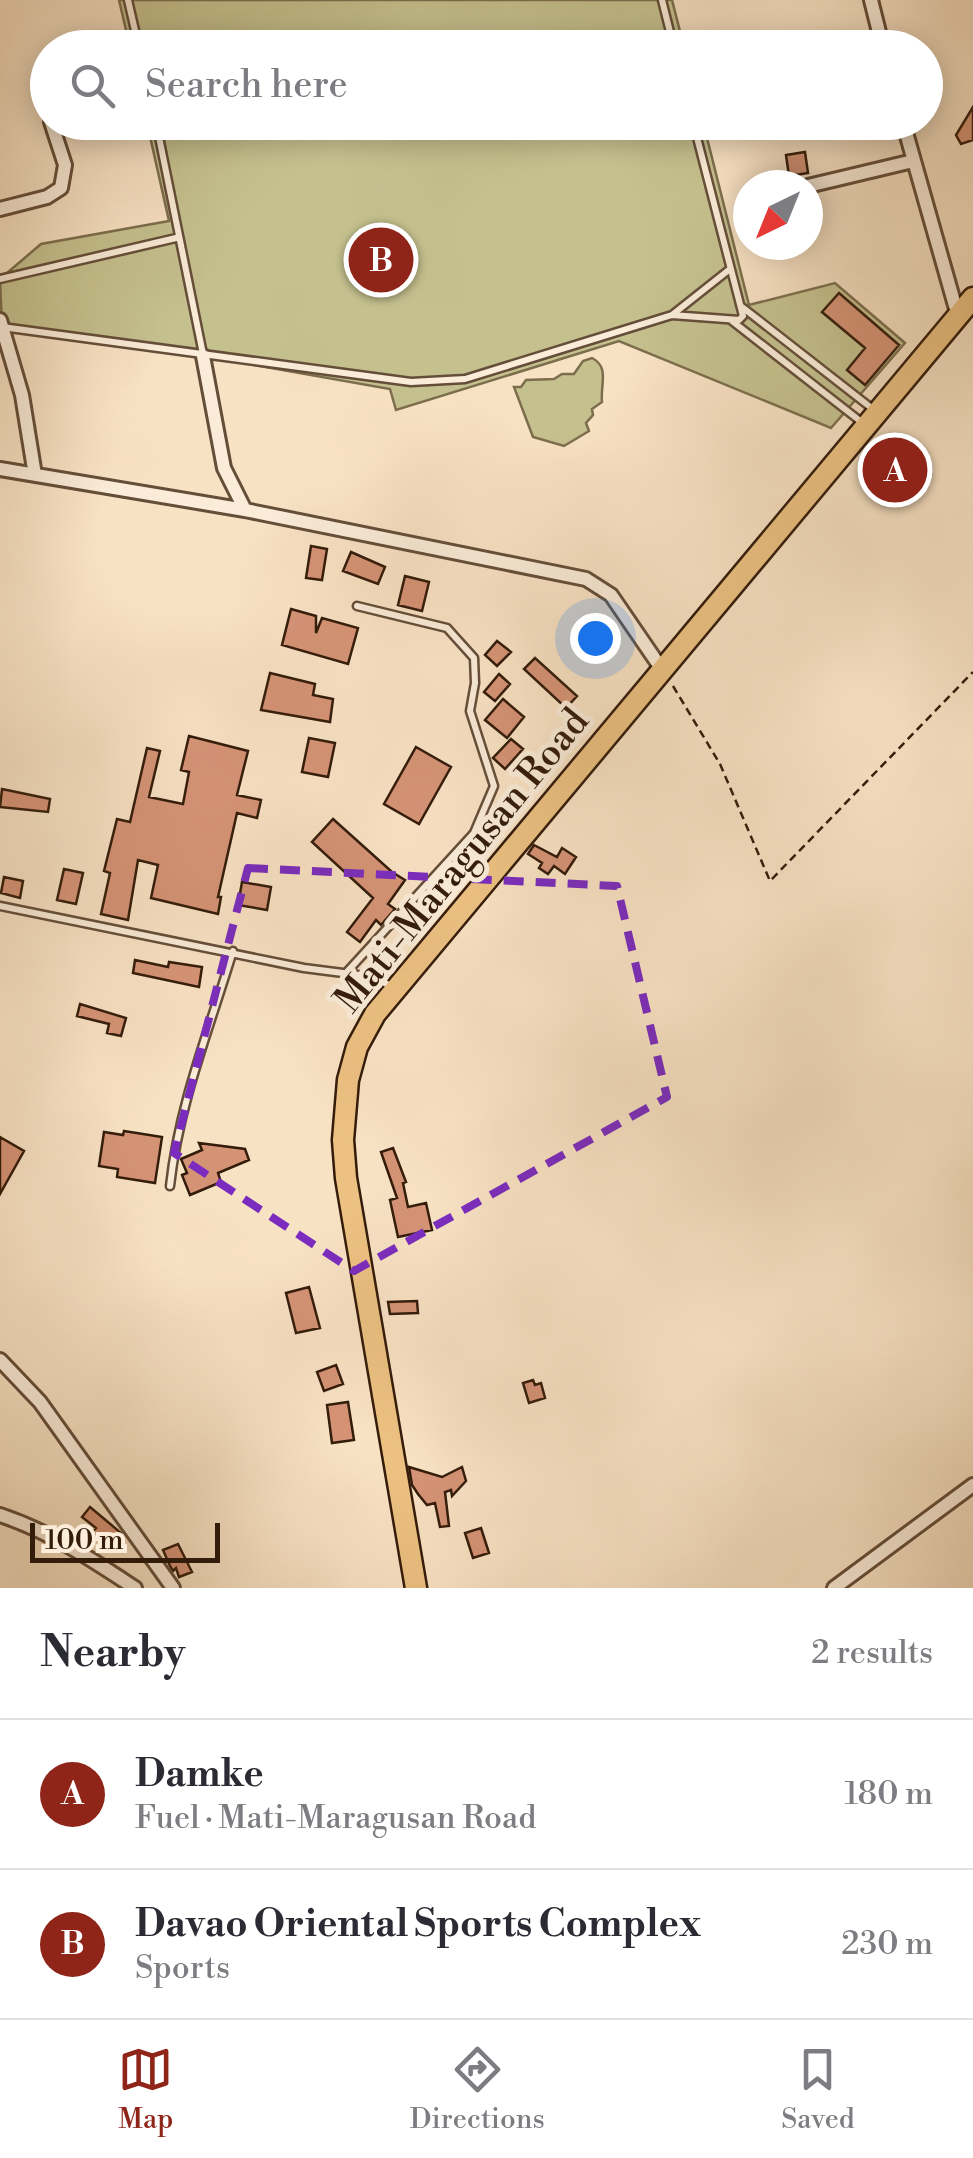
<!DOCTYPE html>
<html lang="en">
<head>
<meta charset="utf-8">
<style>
  body { margin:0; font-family:"Libre Bodoni",serif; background:#f2f2f3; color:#2b2b33 }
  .compass { position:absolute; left:733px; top:170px; width:90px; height:90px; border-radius:50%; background:#fff; box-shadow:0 5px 25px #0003; rotate:223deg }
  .scale { position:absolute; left:30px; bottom:25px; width:190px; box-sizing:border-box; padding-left:10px; border:5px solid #341c0b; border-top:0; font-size:28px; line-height:35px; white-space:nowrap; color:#341c0b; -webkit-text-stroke:8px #faecd9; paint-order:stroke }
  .you { position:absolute; left:595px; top:638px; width:35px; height:35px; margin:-25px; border:8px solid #fff; border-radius:50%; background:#1a73e8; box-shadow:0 0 0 15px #1a73e833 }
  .badge { display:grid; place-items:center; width:65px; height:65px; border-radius:50%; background:#8f2418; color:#fff; font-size:32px; font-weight:700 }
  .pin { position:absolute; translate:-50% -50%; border:5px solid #fff; box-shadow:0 2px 10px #0006 }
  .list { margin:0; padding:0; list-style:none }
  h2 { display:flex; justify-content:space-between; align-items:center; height:130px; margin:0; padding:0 40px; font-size:42px }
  h2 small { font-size:32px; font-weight:400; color:#7c7c81 }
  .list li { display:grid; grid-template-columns:65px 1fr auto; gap:30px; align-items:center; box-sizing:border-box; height:150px; padding:0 40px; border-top:2px solid #e1e1e2 }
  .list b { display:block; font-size:38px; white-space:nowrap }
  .list p { margin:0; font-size:32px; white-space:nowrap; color:#7c7c81 }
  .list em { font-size:32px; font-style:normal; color:#7c7c81 }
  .icon { flex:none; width:55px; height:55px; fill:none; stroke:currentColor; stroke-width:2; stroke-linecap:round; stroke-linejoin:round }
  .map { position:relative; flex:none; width:973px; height:1588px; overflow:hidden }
  .search { position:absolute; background:#fff; box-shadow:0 5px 25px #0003; left:30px; right:30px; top:30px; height:110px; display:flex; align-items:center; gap:25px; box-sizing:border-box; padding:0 35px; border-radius:55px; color:#7c7c81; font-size:38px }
  .sheet { height:430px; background:#fff }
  nav { display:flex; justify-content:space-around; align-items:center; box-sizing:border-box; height:140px; border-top:2px solid #e1e1e2; background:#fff; font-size:28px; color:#7c7c81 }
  nav a { display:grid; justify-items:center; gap:5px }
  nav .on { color:#8f2418 }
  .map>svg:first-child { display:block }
</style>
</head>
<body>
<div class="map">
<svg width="973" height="1588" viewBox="0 0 973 1588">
  <rect width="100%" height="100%" fill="#f8e2c4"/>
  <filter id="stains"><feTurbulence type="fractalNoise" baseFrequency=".002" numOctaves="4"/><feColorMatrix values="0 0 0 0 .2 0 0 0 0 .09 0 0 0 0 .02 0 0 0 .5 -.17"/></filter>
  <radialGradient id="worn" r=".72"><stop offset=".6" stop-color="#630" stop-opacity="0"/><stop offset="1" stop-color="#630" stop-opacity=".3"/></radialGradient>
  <path fill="#c5c18f" stroke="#7c6e4d" stroke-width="2.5" d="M119,0H672L684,47H130Z
    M703,122L749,305L835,283L905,343L831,428L619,341L396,410L390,389L203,356L2,327L0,279L41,244L169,221L147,123Z
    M592,358C610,367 600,385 602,402L592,409L593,415L586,423L589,431L564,446L533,437L514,387H521L526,380L554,379L562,374H574L583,361Z"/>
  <path fill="#d59376" stroke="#341c0b" stroke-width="2.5" d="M973,107V140L961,144L956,135Z
    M805,152L808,173L789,176L786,155Z
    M839,293L899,345L865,385L847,370L865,348L822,312Z
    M311,546L327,549L322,580L306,578Z
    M351,552L385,567L378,584L343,571Z
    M405,576L429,582L422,611L398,605Z
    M291,609L316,616V633L322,618L358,628L348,664L282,645Z
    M497,641L511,652L497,666L485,655Z
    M535,658L577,696L566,708L524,669Z
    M270,673L315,684L313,695L333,699L330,722L261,710Z
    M499,674L510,684L495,701L484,692Z
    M503,699L524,717L507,738L485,720Z
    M189,736L248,751L237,795L261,800L257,818L237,813L218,897H221L218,914L151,898L158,865L138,860L128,920L101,914L110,873L104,871L117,819L130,822L147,748L160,751L149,797L183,804L189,772L181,770Z
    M309,738L335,743L328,777L302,772Z
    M511,739L523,749L505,769L493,758Z
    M416,747L451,767L419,824L384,804Z
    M2,789L50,799L48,812L0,807Z
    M333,819L392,872L405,880L388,904L395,909L381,925L376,920L360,942L347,932L373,898L312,842Z
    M534,845L557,857L562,848L576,857L565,874L554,866L548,874L539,868L542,863L528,854Z
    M64,869L83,873L76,904L57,900Z
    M4,877L23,881L20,898L1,893Z
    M242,882L271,887L267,910L238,905Z
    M135,960L168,967L169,962L202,967L199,987L133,973Z
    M80,1004L126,1018L121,1036L107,1033L109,1024L77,1016Z
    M124,1131L162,1137L155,1183L117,1177L118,1169L99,1166L104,1132L123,1135Z
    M0,1137L24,1151L0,1194Z
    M199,1143L245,1149L249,1160L218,1173L221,1182L190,1195L182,1175L187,1173L181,1159L202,1150Z
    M393,1148L406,1182L403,1183L408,1207L426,1203L432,1230L398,1237L390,1200L397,1198L381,1152Z
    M309,1287L320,1328L296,1333L286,1293Z
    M417,1301L418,1313L390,1314L388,1302Z
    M336,1365L343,1384L324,1391L317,1372Z
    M533,1380L535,1385L541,1383L545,1398L529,1403L523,1383Z
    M348,1402L354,1440L332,1443L327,1405Z
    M409,1467L442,1477L462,1467L466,1481L452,1496L451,1490L445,1492L449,1526L440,1527L435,1503L427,1505L418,1494L412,1485Z
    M90,1507L121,1533L108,1547L92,1532L96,1528L82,1517Z
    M481,1528L489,1553L473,1558L465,1533Z
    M178,1544L192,1572L179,1577L176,1568L173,1571L170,1566L163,1550Z"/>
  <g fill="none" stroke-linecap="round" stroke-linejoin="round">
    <defs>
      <path id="service" d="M128,0L139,48
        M662,0L674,48
        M156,122L203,354
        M0,279L176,238
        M742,307L874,410
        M672,315L739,320L743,316L693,122
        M732,321L864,424
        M2,327L411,382L465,379L672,315L730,269
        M0,906L304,968L374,977L394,988
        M346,973L474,833L494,786L470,711L475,683L474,658L447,628L357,606
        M170,1186C179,1104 209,1030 233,951"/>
      <path id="minor" d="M871,0L883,48
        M903,122L958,316
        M808,186L913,161
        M0,209L47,197L61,188L65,165L51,122
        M0,320L22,395L35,475
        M203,356L224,468L245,510
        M0,469L245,510L586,579L611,595L661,668
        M0,1360L40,1402L173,1588
        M0,1515C51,1532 91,1559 135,1588
        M834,1588L973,1485"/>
      <path id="primary" d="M416,1588L346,1178L343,1140L348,1080L357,1047L375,1014L973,298"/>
    </defs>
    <use href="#service" stroke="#654e39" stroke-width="11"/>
    <use href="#minor" stroke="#654e39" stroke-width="18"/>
    <use href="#primary" stroke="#341c0b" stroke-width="25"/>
    <path stroke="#341c0b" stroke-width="2.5" stroke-dasharray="8 5" stroke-linecap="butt" d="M673,686L720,764L770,881L973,672"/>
    <use href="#service" stroke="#faecd9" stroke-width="6"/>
    <use href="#minor" stroke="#faecd9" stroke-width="12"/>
    <use href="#primary" stroke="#ecc182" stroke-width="20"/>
  </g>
  <path fill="none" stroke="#7b2cbf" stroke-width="8" stroke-dasharray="20 12" stroke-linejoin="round" d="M248,868L617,886L667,1097L354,1271L174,1153Z"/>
  <g text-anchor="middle" stroke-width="10" stroke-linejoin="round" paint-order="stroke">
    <g font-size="38" fill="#341c0b" stroke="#faecd9">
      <text transform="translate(461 860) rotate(-51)" y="13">Mati-Maragusan Road</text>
    </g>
  </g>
  <rect width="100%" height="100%" filter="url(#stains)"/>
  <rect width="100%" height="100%" fill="url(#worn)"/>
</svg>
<svg class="compass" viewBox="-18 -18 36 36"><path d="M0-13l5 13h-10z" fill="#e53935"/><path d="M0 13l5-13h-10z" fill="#7c7c81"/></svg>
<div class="scale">100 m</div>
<div class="you"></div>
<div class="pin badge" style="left:895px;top:470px">A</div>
<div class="pin badge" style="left:381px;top:260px">B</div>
<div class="search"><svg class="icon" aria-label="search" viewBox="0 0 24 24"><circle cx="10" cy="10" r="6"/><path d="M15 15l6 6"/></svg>Search here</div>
</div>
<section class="sheet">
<h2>Nearby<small>2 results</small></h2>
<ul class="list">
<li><span class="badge">A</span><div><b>Damke</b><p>Fuel · Mati-Maragusan Road</p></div><em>180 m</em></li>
<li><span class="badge">B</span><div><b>Davao Oriental Sports Complex</b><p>Sports</p></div><em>230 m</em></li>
</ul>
</section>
<nav>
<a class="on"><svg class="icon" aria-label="map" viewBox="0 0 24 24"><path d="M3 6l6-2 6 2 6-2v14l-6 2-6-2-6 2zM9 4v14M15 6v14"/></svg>Map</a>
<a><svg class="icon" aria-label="directions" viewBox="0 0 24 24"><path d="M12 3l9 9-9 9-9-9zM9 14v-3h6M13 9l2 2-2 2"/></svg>Directions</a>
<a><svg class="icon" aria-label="saved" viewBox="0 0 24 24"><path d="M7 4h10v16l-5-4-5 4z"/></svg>Saved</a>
</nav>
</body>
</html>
